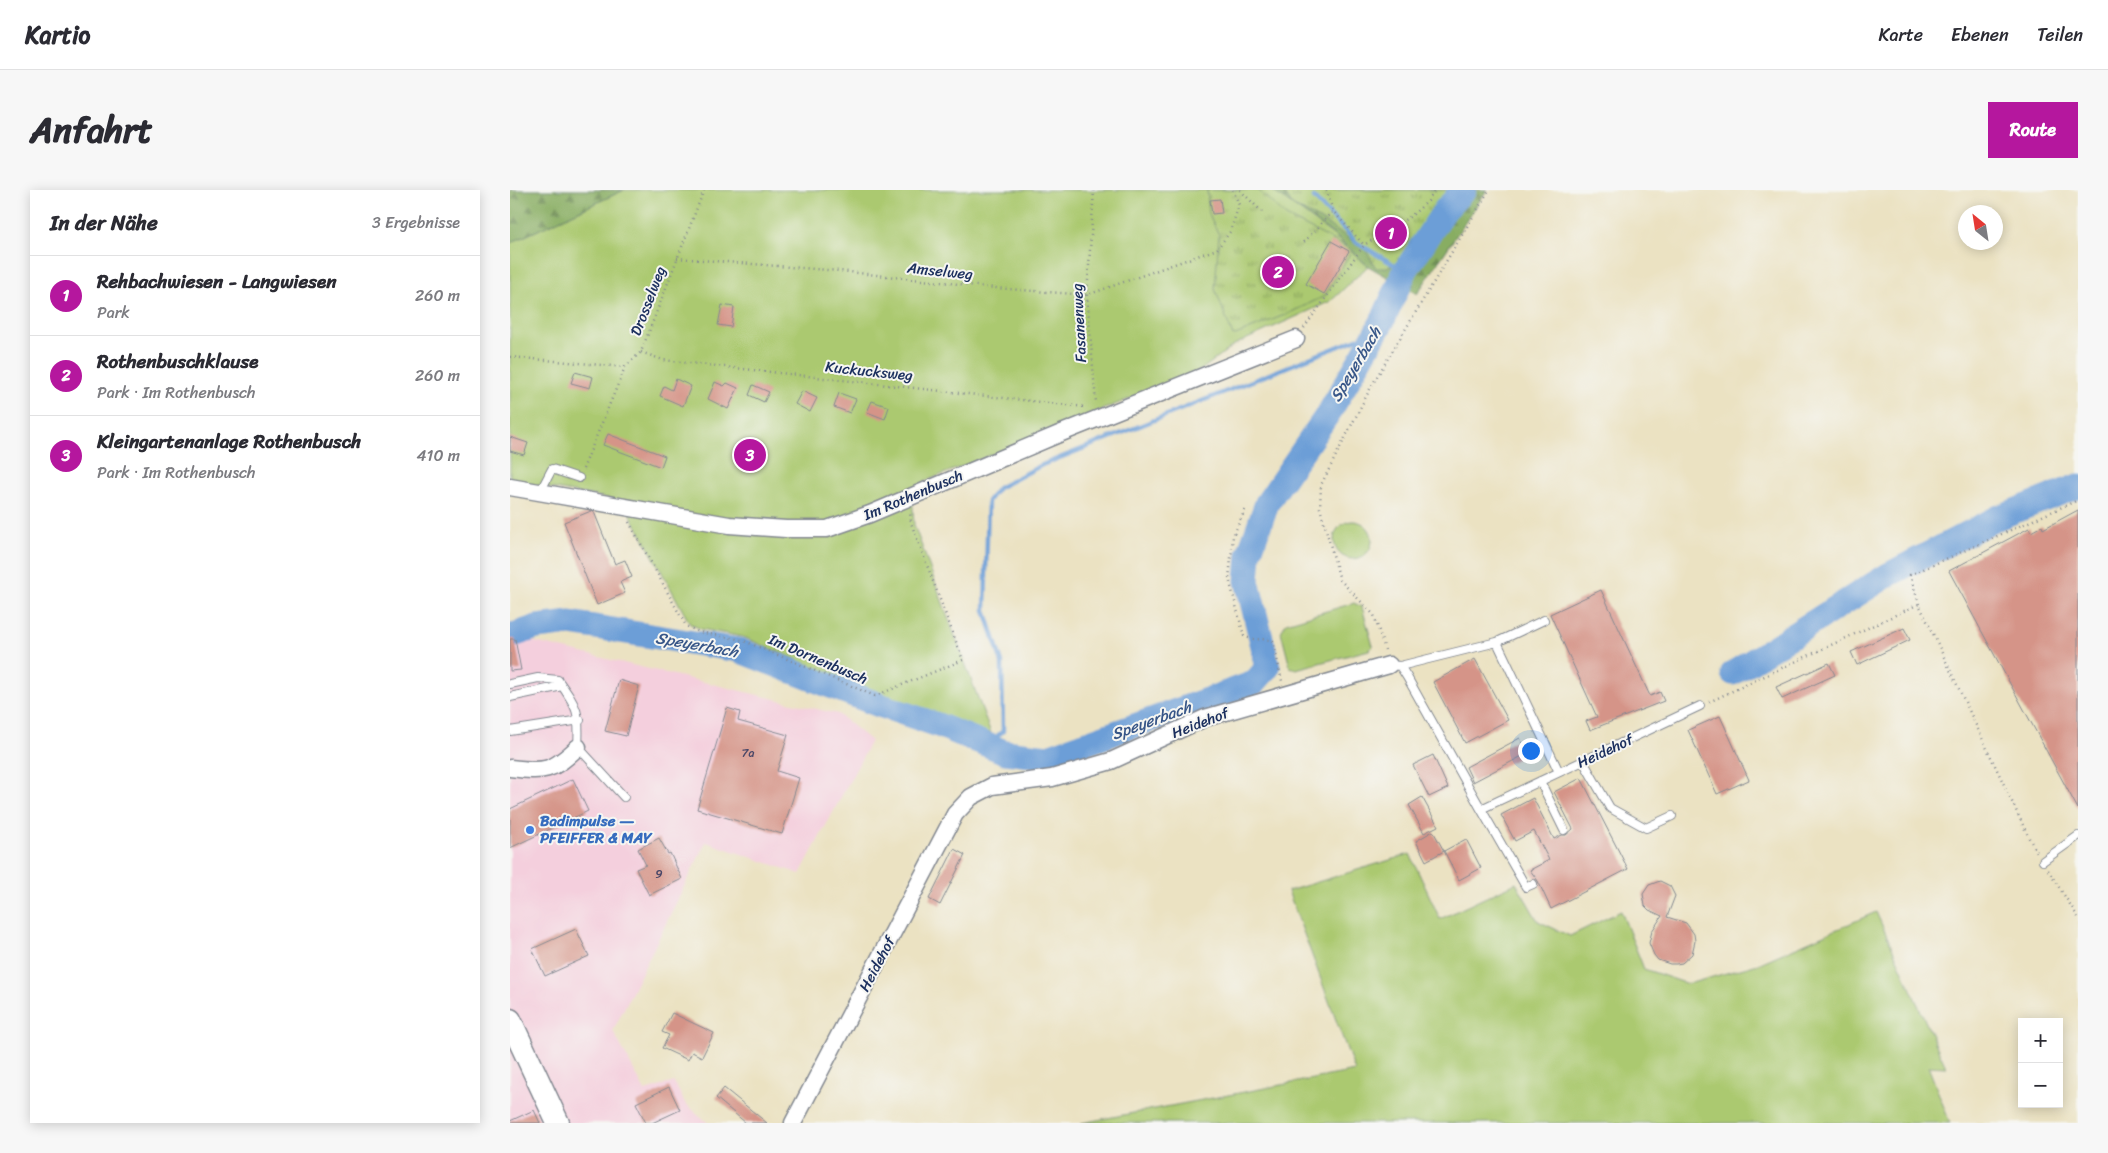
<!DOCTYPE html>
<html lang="de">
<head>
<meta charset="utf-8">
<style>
  body { margin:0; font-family:Sriracha,sans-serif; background:#f7f7f7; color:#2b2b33 }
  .controls { position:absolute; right:15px; bottom:15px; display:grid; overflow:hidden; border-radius:0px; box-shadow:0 2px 12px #0003 }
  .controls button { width:45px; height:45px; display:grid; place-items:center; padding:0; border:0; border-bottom:1px solid #e1e1e2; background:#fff; color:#2b2b33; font:25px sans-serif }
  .compass { position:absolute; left:1448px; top:15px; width:45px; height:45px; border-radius:50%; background:#fff; box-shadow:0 2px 12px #0003; rotate:330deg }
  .you { position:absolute; left:1020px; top:560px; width:18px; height:18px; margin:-12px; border:4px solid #fff; border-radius:50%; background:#1a73e8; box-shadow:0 0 0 8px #1a73e833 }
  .badge { display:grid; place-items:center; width:32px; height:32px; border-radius:50%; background:#b5179e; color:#fff; font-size:16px; font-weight:700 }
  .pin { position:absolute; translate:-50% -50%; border:2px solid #fff; box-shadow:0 1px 5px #0006 }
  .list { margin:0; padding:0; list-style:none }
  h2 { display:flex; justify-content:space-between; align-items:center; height:65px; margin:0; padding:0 20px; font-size:21px }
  h2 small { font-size:16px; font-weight:400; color:#7c7c81 }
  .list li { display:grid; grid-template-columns:32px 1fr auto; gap:15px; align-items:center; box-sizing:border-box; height:80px; padding:0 20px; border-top:1px solid #e1e1e2 }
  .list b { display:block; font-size:19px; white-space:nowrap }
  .list p { margin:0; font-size:16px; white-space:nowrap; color:#7c7c81 }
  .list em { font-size:16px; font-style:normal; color:#7c7c81 }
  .map { position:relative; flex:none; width:1568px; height:933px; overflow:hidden; border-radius:0px }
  header { display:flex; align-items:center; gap:30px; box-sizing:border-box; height:70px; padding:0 25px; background:#fff; border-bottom:1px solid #e1e1e2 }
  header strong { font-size:24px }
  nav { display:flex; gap:28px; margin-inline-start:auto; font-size:18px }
  .intro { display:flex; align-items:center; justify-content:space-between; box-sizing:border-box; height:120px; padding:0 30px }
  h1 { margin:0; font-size:35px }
  .button { padding:12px 22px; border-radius:0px; background:#b5179e; color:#fff; font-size:18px; font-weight:700 }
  main { display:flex; gap:30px; padding:0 30px }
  aside { flex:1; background:#fff; border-radius:0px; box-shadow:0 2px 12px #0003 }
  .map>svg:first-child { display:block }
</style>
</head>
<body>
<header>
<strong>Kartio</strong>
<nav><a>Karte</a><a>Ebenen</a><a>Teilen</a></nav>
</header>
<div class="intro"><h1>Anfahrt</h1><a class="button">Route</a></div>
<main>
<aside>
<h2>In der Nähe<small>3 Ergebnisse</small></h2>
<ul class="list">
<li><span class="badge">1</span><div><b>Rehbachwiesen - Langwiesen</b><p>Park</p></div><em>260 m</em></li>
<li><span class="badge">2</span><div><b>Rothenbuschklause</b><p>Park · Im Rothenbusch</p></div><em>260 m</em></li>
<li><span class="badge">3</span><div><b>Kleingartenanlage Rothenbusch</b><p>Park · Im Rothenbusch</p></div><em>410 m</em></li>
</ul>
</aside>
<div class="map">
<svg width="1568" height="933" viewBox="0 0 1568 933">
  <defs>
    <pattern id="forest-firs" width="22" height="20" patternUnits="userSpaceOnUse" patternTransform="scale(1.25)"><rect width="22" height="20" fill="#88ad62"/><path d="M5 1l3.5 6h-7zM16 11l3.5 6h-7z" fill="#6e8d54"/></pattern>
    <pattern id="park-tufts" width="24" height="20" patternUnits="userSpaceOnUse" patternTransform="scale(1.25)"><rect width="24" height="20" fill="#abc970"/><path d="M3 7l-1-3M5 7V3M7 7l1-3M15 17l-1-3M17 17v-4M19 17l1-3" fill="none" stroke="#8aa45f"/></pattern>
  </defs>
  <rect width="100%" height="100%" fill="#f6f6f2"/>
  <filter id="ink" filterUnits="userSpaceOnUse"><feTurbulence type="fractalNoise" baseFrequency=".02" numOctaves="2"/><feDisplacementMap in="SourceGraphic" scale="10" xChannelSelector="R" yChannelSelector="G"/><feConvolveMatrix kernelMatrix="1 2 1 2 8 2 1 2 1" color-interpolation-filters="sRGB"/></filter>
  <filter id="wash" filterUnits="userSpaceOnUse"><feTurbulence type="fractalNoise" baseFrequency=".0096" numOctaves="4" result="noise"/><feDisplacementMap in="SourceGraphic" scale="20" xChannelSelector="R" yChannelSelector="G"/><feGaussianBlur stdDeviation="1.12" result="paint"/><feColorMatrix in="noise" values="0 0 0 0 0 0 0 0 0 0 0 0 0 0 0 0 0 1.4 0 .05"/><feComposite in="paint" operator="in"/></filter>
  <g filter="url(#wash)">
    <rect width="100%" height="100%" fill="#ebe2c2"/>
    <path fill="#f4cfdd" d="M13,449L328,524L361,551L290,684L196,652L103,841L135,901L164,892L175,913L198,933H0V453Z"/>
    <path fill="#abc970" stroke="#637c67" d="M114,0H766L765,2L822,44L858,76L821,111L724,155L691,180L416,291L402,302L404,335L482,546L367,503L233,447L191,439L180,434L113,311L0,291V53Z
      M824 350a19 19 0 1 1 38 0a19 19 0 1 1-38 0Z
      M844,413L852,417L863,456L859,460L786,479L780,477L771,442L776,433Z
      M900,664L930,729L1006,693L1028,731L1060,746L1111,721L1134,779L1178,794L1248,774L1366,722L1436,877L1418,876L1440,933H571L845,881L778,701Z"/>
    <path fill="url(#forest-firs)" stroke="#526e60" d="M0,0H114L0,53Z
      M766,0H977L907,104L858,76L822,43L764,2Z"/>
    <path fill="url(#park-tufts)" stroke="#637c67" d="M697,0H748L776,26L842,60L815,106L777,124L723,146L705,99L709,45L699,24Z
      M773,0H953L937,25L925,57L917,67L890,72L874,78H866L856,60L811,30L782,15Z"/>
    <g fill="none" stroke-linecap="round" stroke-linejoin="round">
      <path stroke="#6c9ed7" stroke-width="4.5" d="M804,8L847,53L895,81
        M477,555L493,541L492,473L475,420L478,311L488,298L532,275L867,141"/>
      <path stroke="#6c9ed7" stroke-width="25" d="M0,446L27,437L60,433L228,460L372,516L428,535L495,562L538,567L744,493L758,477L737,391L739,364L757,313L820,221L853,165L872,132L895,81L935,20L954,0
        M1223,483L1378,385L1487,328L1568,296"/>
    </g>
    <g id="blocks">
      <path fill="#d59488" d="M710,9L712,23L702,24L700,10Z
        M821,51L839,61L814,104L796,94Z
        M212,115L224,117L221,137L208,135Z
        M65,182L83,187L80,198L61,193Z
        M166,189L181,196L173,216L150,206L154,196L162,200Z
        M205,192L214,196L217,193L228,198L218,219L198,209Z
        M243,195L259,202L254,212L239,205Z
        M292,201L307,208L300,222L285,214Z
        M329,203L346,209L340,223L324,217Z
        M362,211L379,217L375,229L357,222Z
        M98,244L155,266L151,277L93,255Z
        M0,247L18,253L14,265L0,261Z
        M1568,320V619L1439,381L1519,338L1521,342L1532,336L1533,339Z
        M81,321L84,322L105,374L115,370L122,387L110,392L115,403L87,415L54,332Z
        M1091,400L1140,506L1150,502L1154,511L1080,540L1076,531L1087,527L1040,424Z
        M1394,438L1400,450L1347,475L1341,462Z
        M0,449H5L11,480L0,481Z
        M965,469L998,530L955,553L923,492Z
        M1319,473L1325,485L1272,509L1266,497Z
        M109,490L129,496L116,546L95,541Z
        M217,518L230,522L228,531L278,545L267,581L289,588L272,644L187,619Z
        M1210,526L1239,590L1207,604L1178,540Z
        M1010,548L1018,563L963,592L956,577Z
        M923,565L938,598L919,607L903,575Z
        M1071,588L1118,679L1041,719L1028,691L1020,680L1039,670L1024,641L1005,651L991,625L1023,608L1044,649L1052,645H1056L1063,639L1044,602Z
        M63,589L78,621L0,658V619Z
        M912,607L928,636L914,643L899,615Z
        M923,641L934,661L916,671L906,651Z
        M149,648L158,664L160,663L172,689L139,705L126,679L136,675L128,659Z
        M956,649L971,678L949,690L934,661Z
        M444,659L455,665L430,715L419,709Z
        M1150,691L1160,696L1165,706L1157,727L1176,733L1184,744L1185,751L1182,764L1172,773L1166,774H1160L1148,770L1144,765L1139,753L1142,741L1152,726L1139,720L1135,716L1133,704L1139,695Z
        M66,739L79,766L35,786L22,759Z
        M162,823L204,843L192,867L182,862L178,870L152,858L159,845L152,842Z
        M159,897L170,920L142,933H136L126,913Z
        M214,898L257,933H236L206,908Z
        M24,920L30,933H0V931Z"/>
    </g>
  </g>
  <g filter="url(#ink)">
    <use href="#blocks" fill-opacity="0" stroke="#838890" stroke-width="1"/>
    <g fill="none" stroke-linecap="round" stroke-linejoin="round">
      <defs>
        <path id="lane" d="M30,302L42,279L69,288
          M987,452L1049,582
          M879,475L890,476L897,487L971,619L1190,516
          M890,476L987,452L1034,430
          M0,494L28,488L48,490C68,518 70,522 68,557L114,607
          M0,507L52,496
          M0,541L70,530
          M1073,571L1100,618L1136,638L1162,626
          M1030,591L1054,640
          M971,619L1016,697L1023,694
          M1533,671L1568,646"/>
        <path id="street" d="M0,297L219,335L276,339H317L360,324L549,244L786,149
          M0,578C35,582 42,582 68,557
          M283,933L445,624L461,607L482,596L542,588L601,571L695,528L879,475"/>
        <path id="secondary" d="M0,830L48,933"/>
      </defs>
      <use href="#lane" stroke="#838890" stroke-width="10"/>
      <use href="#street" stroke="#838890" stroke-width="19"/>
      <use href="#secondary" stroke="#838890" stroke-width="25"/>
      <path stroke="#838890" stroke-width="2.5" stroke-dasharray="1 4" stroke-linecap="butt" d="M584,0L577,105L586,213
        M730,0L753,23
        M816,0L823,21L854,55
        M794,52L823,21
        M167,68L330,81L485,98L577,105L707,59L720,42L729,15L723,0
        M794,138L854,55L901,26L918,11L925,0
        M131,162L153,170L575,217
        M0,167L115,177
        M73,279L115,177L131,162L194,0
        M735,320L723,346L719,389L734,446C746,452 752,447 763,451L772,491
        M119,332L176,436L189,442L232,450L365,506L453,470L401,333L400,322
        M1409,414L1400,385L1568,310
        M875,460L864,425L830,390L810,318L811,295L862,195L979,0
        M1199,512L1409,414L1520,650L1527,662
        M1538,680L1568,727"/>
      <use href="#lane" stroke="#fff" stroke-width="8"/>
      <use href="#street" stroke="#fff" stroke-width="16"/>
      <use href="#secondary" stroke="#fff" stroke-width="22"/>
    </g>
  </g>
  <circle fill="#3f7fe0" stroke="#f6f6f2" stroke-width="2" cx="20" cy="640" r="5"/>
  <g text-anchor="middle" stroke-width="4" stroke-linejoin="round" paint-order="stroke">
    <g font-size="12" fill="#4a4868">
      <text x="238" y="567">7a</text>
      <text x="149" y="688">9</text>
    </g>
    <g font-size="15" fill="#1b2f5e" stroke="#f6f6f2">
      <text transform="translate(430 81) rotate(6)" y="5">Amselweg</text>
      <text transform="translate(138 111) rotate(-69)" y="5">Drosselweg</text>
      <text transform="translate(569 133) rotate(-93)" y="5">Fasanenweg</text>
      <text transform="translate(359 181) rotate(6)" y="5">Kuckucksweg</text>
      <text transform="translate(403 305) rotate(-23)" y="5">Im Rothenbusch</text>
      <text transform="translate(308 469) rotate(23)" y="5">Im Dornenbusch</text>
      <text transform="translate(690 533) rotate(-21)" y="5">Heidehof</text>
      <text transform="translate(1095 561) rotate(-25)" y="5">Heidehof</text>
      <text transform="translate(367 774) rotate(-62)" y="5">Heidehof</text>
    </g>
    <g font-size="15" font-weight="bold" fill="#366cbe" stroke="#f6f6f2" text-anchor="start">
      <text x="30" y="636">Badimpulse —<tspan x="30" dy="17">PFEIFFER &amp; MAY</tspan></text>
    </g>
    <g font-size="16" font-style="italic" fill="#375688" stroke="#f6f6f2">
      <text transform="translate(845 174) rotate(-59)" y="6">Speyerbach</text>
      <text transform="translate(187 454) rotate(10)" y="6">Speyerbach</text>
      <text transform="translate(641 530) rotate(-20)" y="6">Speyerbach</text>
    </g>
  </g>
</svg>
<div class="controls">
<button>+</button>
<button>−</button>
</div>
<svg class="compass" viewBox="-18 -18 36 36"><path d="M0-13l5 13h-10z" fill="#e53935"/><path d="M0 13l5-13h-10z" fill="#7c7c81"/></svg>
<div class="you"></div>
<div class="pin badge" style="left:881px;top:43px">1</div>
<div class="pin badge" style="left:768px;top:82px">2</div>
<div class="pin badge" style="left:240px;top:265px">3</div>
</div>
</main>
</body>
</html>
